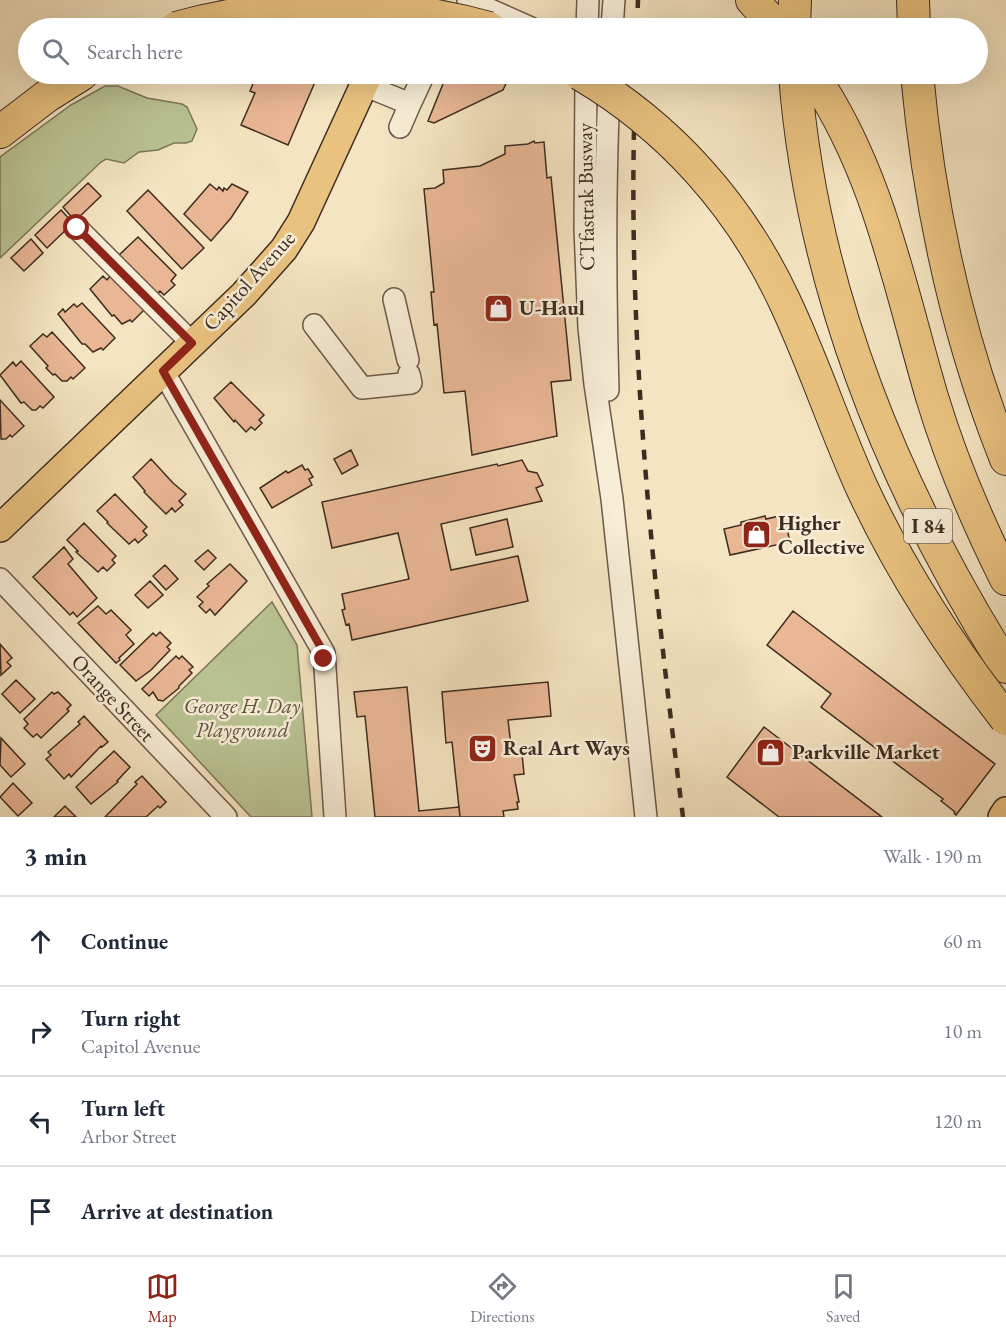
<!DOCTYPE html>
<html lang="en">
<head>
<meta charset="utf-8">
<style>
  body { margin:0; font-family:"EB Garamond",serif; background:#f2f2f3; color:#1f2937 }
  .stop { position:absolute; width:18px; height:18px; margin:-14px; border:4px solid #8f2418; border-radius:50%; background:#fff }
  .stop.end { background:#8f2418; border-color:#fff; box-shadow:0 2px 6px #0008 }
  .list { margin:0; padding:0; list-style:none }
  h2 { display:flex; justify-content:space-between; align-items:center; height:78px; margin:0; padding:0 24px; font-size:26px }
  h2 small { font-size:20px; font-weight:400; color:#747a83 }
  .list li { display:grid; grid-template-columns:39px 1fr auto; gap:18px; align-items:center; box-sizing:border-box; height:90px; padding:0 24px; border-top:2px solid #e0e1e3 }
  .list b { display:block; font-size:22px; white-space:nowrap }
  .list p { margin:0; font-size:20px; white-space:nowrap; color:#747a83 }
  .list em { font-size:20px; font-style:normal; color:#747a83 }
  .icon { flex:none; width:33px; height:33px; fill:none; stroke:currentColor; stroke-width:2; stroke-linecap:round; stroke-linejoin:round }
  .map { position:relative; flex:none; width:1006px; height:817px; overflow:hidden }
  .search { position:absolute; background:#fff; box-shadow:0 6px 24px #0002; left:18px; right:18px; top:18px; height:66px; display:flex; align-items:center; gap:15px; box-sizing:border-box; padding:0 21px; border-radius:33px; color:#747a83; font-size:22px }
  .sheet { height:438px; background:#fff }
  nav { display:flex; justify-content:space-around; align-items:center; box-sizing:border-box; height:84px; border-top:2px solid #e0e1e3; background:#fff; font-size:16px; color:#747a83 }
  nav a { display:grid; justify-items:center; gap:3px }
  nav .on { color:#8f2418 }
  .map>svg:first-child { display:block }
</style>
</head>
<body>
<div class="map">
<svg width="1006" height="817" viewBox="0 0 1006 817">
  <rect width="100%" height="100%" fill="#f4e4c1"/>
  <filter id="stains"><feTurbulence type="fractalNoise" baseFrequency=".00333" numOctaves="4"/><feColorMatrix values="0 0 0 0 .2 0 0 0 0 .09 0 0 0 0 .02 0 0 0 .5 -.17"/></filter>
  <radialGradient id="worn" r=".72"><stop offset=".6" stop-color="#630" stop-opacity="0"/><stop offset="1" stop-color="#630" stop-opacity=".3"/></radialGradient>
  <path fill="#bac494" stroke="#7c785a" stroke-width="1.5" d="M105,86H118L147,98L182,104L187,107L197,129L192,141L186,143H174L158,150L139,152L124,163L106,159L101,162L0,258V157L71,105Z
    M272,602L297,645L312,817H251L156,715Z"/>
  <path fill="#eab795" stroke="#3e2c21" stroke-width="1.5" d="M257,74H294L315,82L288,145L241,125L255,93L250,91Z
    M447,74H501L509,77L503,90L434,123L428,121Z
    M534,141L535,143L544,142L547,178L551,177L571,380L551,382L557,436L472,455L465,391L444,393L437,324L434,325L431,292H434L424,189L435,188L444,183L443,170L480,166L505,154V146L528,144Z
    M88,183L101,196L75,221L63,207Z
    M210,184L217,190L219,187L223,191L224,188L227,190L232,184L248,192L231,218L211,241L184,214Z
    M148,190L204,248L182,269L127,211Z
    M61,210L73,223L47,248L35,235Z
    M138,237L176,275L171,281L175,285L164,295L160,291L156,295L117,257Z
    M31,239L43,253L24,271L11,258Z
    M111,275L144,310L132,322L130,320L122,324L114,315L112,316L90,289L103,276L107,280Z
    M82,303L115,338L103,350L101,348L93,352L85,344H82L58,314L63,309L65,312L74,304L77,307Z
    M52,332L85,368L73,379L71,377L67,381H62L55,374L53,375L46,368L48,366L30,346L43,334L47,337Z
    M21,361L54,397L43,408L40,406L36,410H32L24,402L21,403L0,375L13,362L16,366Z
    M231,382L264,415L259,420L262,423L255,430L251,427L246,432L235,420L234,422L214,398Z
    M0,400L24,426L12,437L10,435L6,439H1Z
    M351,450L358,465L342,474L334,459Z
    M151,459L173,483L186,494L179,501L183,505L175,512L172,508L166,514L144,492L145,491L133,477Z
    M522,460L528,471L537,473L543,485L536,488L542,501L441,524L451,570L518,556L528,601L352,640L349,624L346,625L342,610L345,609L342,594L409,579L398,533L332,548L322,502L497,464L498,466Z
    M302,465L305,470L308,469L313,477L309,479L312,485L272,508L260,488L286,471L288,473Z
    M115,494L147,527L143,531L147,535L138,543L135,539L129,544L107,523L108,522L97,511Z
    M784,515L790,542L730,555L724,529L741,525V522L765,516L766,519Z
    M507,519L513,547L476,555L470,528Z
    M84,523L116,556L112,560L115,563L107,571L103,567L98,572L76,552L78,551L67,540Z
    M64,547L73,559L68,564L97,598L77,617L73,612L70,615L33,577Z
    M208,550L216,558L204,570L195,561Z
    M230,564L247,581L215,615L210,609L206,613L199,606L203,602L197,597L209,586L207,584Z
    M165,565L178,579L166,590L153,576Z
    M150,581L163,595L148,608L135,595Z
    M98,606L106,614L111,610L131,630L126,635L134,644L119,658L120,660L116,663L78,623Z
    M793,611L995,764L956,815L954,813L955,812L941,801L943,799L821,707L831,694L767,645Z
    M160,632L171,643L167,647L170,650L151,670L136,681L120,665L153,633L156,636Z
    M0,644L12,658L7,662L11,666L1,675Z
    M176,656L179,659L182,656L193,667L189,670L192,673L179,686V688L163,701L158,700L153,692L149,696L142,689Z
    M16,680L35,699L20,713L2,694Z
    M548,682L551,716L508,720L512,754L522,753L524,774L514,775L519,802H517L518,809L503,811L504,817H460L452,742L446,743L442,692Z
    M407,687L419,811L459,807L460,817H375L365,716L357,717L354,692Z
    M52,692L54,694L58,692L71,705L67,709L69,711L41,738L37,734L33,737L24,728L28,724L24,719Z
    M84,716L108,742L102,747L101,746L71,777L69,774L64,779L46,759L51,755L48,752L80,724L78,722Z
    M764,727L882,817H779L727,777Z
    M1,738L25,764L11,777L0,765Z
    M114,751L130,767L117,781L118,782L91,804L76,787Z
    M142,776L166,802L160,808L158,806L146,817H105L137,784L135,782Z
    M13,783L32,803L18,816L0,797Z
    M65,806L76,817H54Z"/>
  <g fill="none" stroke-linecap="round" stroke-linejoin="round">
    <defs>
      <path id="minor" d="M468,0L531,28
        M587,28L588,0
        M612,28L614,0
        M586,74L585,228L589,328L595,384L612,499L646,817
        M364,85L410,104L424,74
        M400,127L410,104
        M77,228L192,343
        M394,299L408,360
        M314,325L362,388L411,383L409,374
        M163,371L324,653L335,817
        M608,390C605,284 604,179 610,74
        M0,579L226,817"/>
      <path id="major" d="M0,528L244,294L284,249L301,222L369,74
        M1002,817L1006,811"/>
      <path id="highway" d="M752,0L778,28
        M913,0L914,28
        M794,28L795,0
        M795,74C811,287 893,487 1006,667
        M812,74C879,172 899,285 932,397C951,460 977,521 1006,579
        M917,74C929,205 957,336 1006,459
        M0,132L47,96L82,74"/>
    </defs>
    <use href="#minor" stroke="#6c5a49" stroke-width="24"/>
    <use href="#major" stroke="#3e2c21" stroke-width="30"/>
    <use href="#highway" stroke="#3e2c21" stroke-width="34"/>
    <use href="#minor" stroke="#f8edd7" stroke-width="21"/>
    <use href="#major" stroke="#eac280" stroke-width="27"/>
    <use href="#highway" stroke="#eac280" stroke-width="32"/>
    <path stroke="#3e2c21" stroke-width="4.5" stroke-dasharray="10 10" stroke-linecap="butt" d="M637,28L638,0
      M634,130C629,360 654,589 683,817"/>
    <defs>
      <path id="highway-bridge" d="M176,28C275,0 390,0 489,28
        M580,74C670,127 740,206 784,300C813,361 834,426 862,488C901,572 950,647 1006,719"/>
    </defs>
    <use href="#highway-bridge" stroke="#3e2c21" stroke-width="34" stroke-linecap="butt"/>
    <use href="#highway-bridge" stroke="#eac280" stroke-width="32"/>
  </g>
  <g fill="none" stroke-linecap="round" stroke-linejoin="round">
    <path stroke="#8f2418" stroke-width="8" d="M77,228L192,343L163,371L324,653V659"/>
  </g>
  <defs>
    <symbol id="shop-square" viewBox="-11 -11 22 22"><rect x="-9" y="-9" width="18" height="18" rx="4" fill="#8f2418" stroke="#f8edd7"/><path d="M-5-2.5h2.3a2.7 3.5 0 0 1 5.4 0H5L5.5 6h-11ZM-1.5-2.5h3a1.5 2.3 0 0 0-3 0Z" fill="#fff"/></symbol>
    <symbol id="theatre-square" viewBox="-11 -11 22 22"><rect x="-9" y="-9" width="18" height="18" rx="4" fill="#8f2418" stroke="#f8edd7"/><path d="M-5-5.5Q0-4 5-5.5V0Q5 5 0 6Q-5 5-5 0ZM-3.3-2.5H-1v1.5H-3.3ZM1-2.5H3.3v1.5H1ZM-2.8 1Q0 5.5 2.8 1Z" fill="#fff"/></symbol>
  </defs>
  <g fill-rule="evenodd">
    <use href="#shop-square" x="482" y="292" width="33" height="33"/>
    <use href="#shop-square" x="740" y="518" width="33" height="33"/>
    <use href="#theatre-square" x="466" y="732" width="33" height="33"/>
    <use href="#shop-square" x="754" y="736" width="33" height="33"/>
  </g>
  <g text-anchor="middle" stroke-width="5" stroke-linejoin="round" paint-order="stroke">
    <rect fill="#f8edd7" stroke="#766658" stroke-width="1.5" x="904" y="509" width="48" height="34" rx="4.5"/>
    <g font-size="20" font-weight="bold" fill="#3e2c21">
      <text x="928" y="533">I 84</text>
    </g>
    <g font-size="21" fill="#3e2c21" stroke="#f8edd7">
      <text transform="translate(586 197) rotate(-91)" y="7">CTfastrak Busway</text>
      <text transform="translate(249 281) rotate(-48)" y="7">Capitol Avenue</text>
      <text transform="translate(113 698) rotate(47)" y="7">Orange Street</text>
    </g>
    <g font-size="21" font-weight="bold" fill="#3e2c21" stroke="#f8edd7" text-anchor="start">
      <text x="519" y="315">U-Haul</text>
      <text x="778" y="530">Higher<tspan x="778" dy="24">Collective</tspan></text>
      <text x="503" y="755">Real Art Ways</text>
      <text x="792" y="759">Parkville Market</text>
    </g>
    <g font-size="21" font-style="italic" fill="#5d523e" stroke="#f8edd7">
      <text x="242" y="713">George H. Day<tspan x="242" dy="24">Playground</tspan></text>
    </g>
  </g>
  <rect width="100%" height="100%" filter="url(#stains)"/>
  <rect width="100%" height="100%" fill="url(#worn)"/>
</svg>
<div class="stop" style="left:77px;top:228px"></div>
<div class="stop end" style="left:324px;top:659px"></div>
<div class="search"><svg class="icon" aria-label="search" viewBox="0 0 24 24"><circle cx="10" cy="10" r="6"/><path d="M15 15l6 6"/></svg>Search here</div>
</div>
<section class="sheet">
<h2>3 min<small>Walk · 190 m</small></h2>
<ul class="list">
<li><svg class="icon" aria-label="ahead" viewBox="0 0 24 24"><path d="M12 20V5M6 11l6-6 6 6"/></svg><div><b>Continue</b></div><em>60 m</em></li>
<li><svg class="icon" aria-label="right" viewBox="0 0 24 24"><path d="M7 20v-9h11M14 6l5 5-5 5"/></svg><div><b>Turn right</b><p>Capitol Avenue</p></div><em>10 m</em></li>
<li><svg class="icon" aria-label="left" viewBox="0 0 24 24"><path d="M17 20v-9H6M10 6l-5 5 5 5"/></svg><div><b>Turn left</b><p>Arbor Street</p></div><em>120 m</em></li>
<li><svg class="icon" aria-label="arrive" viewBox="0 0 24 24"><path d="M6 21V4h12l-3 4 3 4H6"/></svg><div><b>Arrive at destination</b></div></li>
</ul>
</section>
<nav>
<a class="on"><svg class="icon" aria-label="map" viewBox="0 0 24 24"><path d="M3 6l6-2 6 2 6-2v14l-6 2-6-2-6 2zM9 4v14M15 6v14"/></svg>Map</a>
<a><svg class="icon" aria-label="directions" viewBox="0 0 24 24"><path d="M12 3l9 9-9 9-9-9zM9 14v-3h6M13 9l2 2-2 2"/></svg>Directions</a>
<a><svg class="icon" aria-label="saved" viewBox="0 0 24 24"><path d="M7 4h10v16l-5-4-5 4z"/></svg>Saved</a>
</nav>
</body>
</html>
